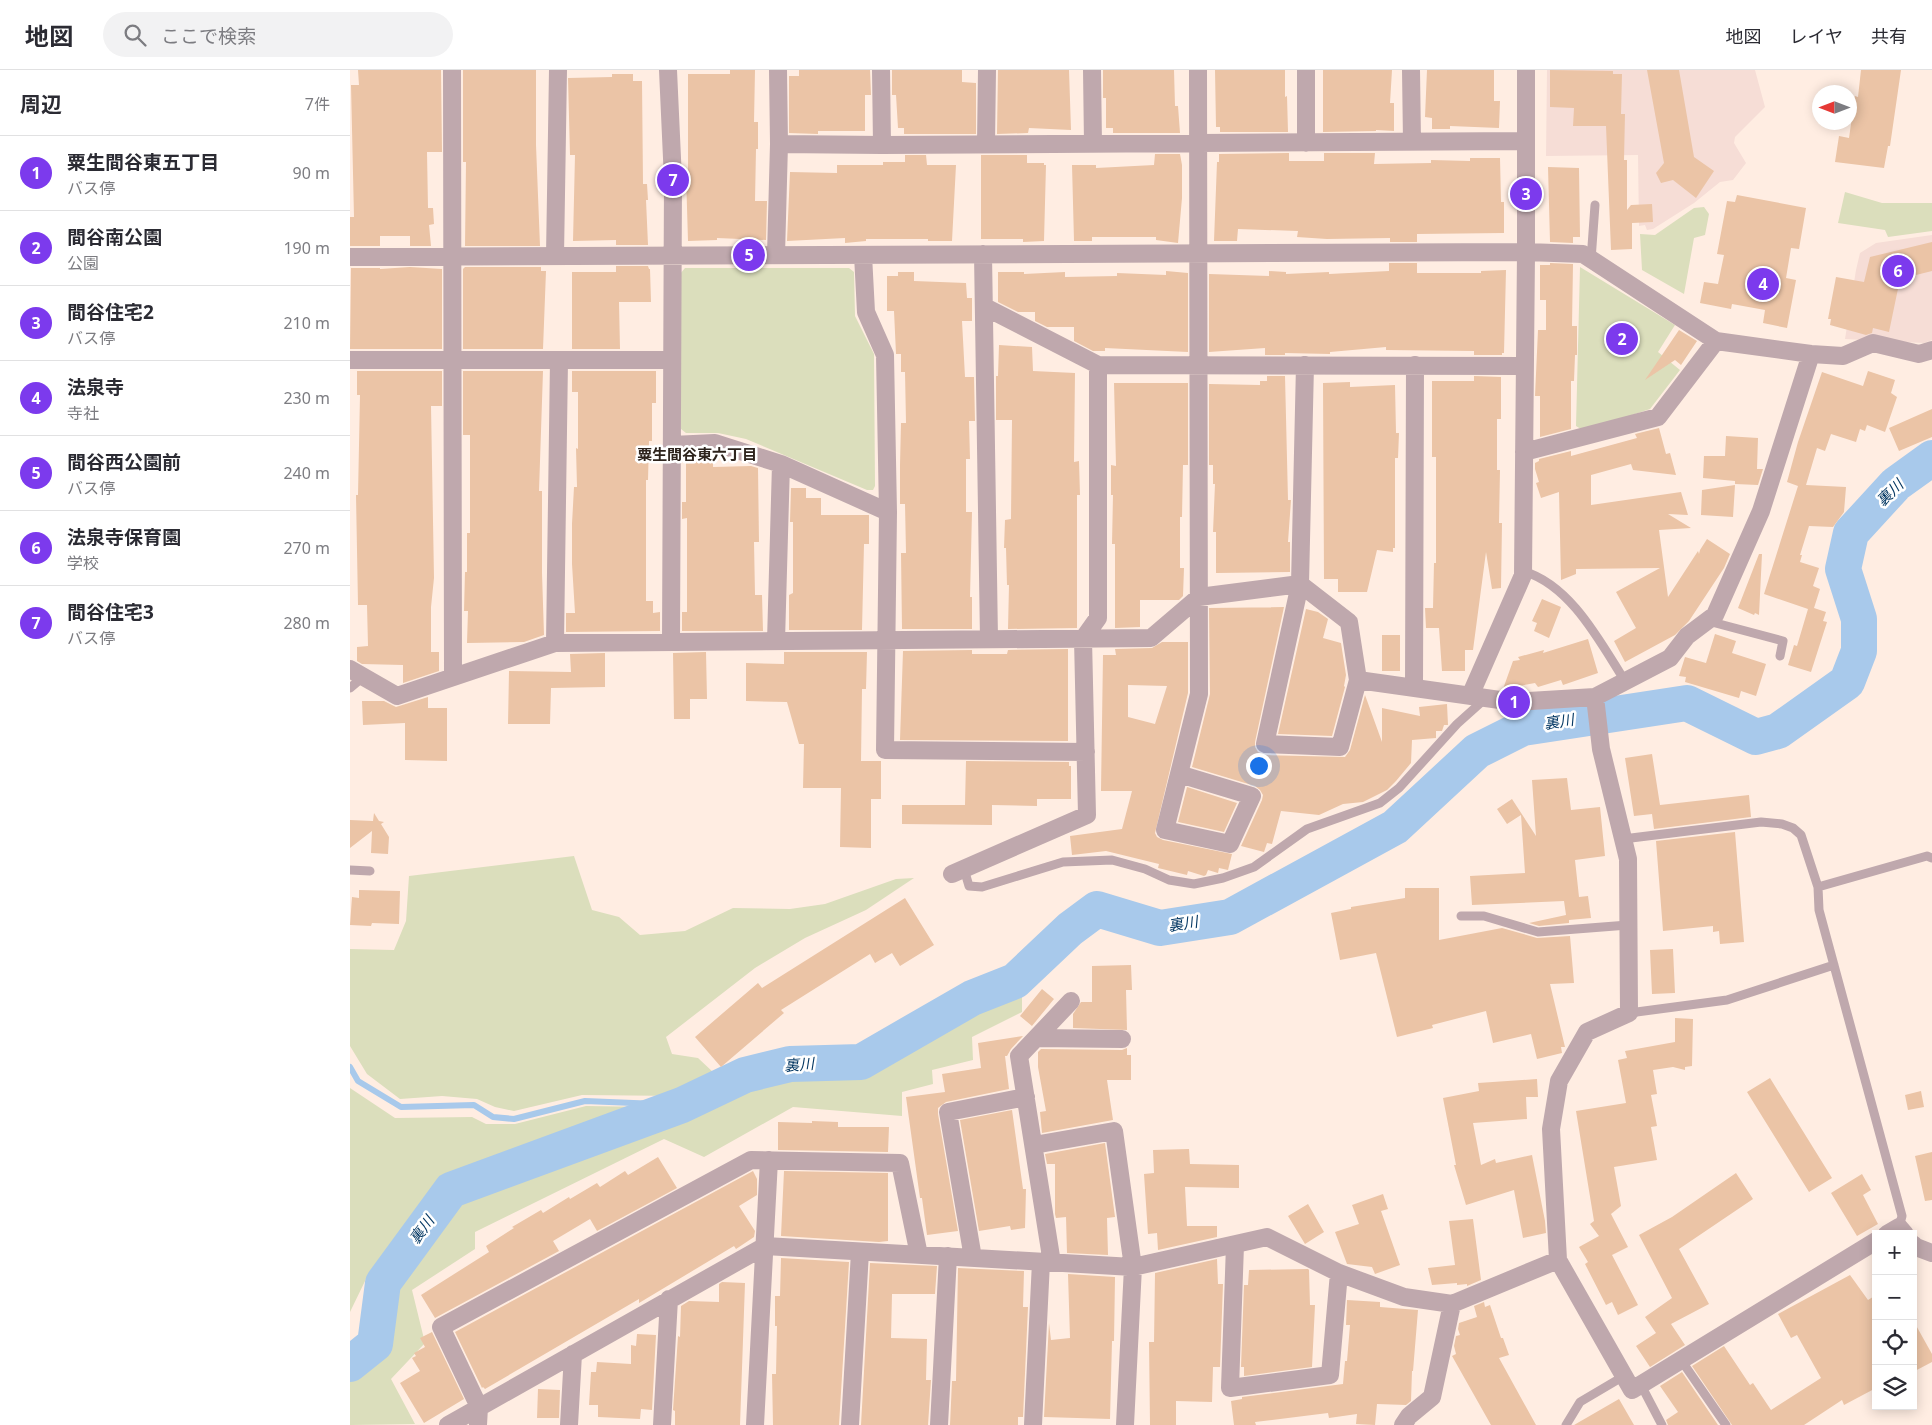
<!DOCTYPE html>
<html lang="ja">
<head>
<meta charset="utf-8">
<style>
  body { margin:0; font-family:"Noto Sans","Noto Sans JP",sans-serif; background:#f2f2f3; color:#2b2b33 }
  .controls { position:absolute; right:15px; bottom:15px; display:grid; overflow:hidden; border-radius:0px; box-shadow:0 2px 12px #0003 }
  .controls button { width:45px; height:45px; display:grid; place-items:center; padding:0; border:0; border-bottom:1px solid #e1e1e2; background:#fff; color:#2b2b33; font:25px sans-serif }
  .compass { position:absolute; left:1462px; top:15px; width:45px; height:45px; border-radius:50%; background:#fff; box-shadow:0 2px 12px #0003; rotate:270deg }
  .you { position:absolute; left:908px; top:695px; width:18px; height:18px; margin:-12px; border:4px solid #fff; border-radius:50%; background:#1a73e8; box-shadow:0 0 0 8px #1a73e833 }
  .badge { display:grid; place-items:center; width:32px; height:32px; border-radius:50%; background:#7c3aed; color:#fff; font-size:16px; font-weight:700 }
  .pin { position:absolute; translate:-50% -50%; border:2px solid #fff; box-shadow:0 1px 5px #0006 }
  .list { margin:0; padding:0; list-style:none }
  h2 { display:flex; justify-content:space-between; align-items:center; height:65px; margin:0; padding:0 20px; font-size:21px }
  h2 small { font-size:16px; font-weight:400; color:#7c7c81 }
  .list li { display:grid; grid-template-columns:32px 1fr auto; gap:15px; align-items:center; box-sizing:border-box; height:75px; padding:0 20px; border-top:1px solid #e1e1e2 }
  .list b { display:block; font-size:19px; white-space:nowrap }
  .list p { margin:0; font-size:16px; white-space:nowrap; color:#7c7c81 }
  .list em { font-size:16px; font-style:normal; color:#7c7c81 }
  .icon { flex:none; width:28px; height:28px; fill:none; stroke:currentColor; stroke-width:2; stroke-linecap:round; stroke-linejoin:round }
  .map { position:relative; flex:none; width:1582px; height:1355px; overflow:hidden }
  header { display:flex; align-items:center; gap:30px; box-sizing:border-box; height:70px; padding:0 25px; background:#fff; border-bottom:1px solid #e1e1e2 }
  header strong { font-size:24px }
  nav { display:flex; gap:28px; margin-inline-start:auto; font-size:18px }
  .search { width:350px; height:45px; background:#f2f2f3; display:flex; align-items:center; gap:12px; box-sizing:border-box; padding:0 18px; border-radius:28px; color:#7c7c81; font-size:19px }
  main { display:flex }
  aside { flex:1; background:#fff }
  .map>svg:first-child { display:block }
</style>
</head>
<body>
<header>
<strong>地図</strong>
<div class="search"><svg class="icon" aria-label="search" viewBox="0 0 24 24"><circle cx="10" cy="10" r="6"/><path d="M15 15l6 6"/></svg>ここで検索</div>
<nav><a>地図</a><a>レイヤ</a><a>共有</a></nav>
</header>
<main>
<aside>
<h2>周辺<small>7件</small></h2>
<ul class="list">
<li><span class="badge">1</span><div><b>粟生間谷東五丁目</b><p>バス停</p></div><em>90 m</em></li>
<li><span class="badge">2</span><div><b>間谷南公園</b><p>公園</p></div><em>190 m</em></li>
<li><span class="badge">3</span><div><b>間谷住宅2</b><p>バス停</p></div><em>210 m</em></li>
<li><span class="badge">4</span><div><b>法泉寺</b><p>寺社</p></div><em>230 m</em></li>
<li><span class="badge">5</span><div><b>間谷西公園前</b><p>バス停</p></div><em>240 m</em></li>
<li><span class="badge">6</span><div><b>法泉寺保育園</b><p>学校</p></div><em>270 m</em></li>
<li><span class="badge">7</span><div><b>間谷住宅3</b><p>バス停</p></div><em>280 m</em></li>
</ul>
</aside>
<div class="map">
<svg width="1582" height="1355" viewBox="0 0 1582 1355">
  <rect width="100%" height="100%" fill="#ffede2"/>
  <path fill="#f6ddd6" d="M1197,0H1405L1415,37L1385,67L1384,73L1396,93L1383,110L1370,112L1344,133L1303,159L1297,160L1295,155L1289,156L1288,85L1196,86Z
    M1582,165V270L1574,273L1495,269L1506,200L1510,183L1526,173Z"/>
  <path fill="#dbdebc" d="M1495,122L1532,133H1582V161L1538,167L1535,160L1488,153Z
    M1354,137L1359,144L1355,165L1344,168L1334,224L1292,200L1290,164L1305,165L1344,138Z
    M1230,197L1325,255L1308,282L1330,300L1300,339L1234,361L1226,356Z
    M335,198H499L504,202L505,246L524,284L525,416L523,420H517L396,369L368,363H336L331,359L330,204Z
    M224,786L242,840L269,847L290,865L335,861L383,838L440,839L475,834L546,809L564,808L516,840L455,868L405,898L316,967L322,984L348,988L364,1003L330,1026L232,1025L164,1041L145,1037L127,1029L92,1026L50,1029L17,1004L0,976V879L44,880L56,851L59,806Z
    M672,920V942L622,967L623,990L582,1000L583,1014L552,1022V1046L443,1037L354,1087L314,1069L125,1162V1179L62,1220L75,1273L41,1309L65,1354L0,1355V1306L34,1280L44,1216L107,1126L333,1043L396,1011L445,1004L512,998L550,982L615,941Z
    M0,1018L45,1048L122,1047L136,1054H165L236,1036L300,1037L93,1110L16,1209L0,1242Z"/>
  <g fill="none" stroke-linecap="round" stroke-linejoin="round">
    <path stroke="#a8c9eb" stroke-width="6" d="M0,997L8,1011L51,1037L124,1035L143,1047L164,1049L235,1031L332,1035"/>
    <path stroke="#a8c9eb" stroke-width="36" d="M0,1294L25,1274L33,1213L101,1120L332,1035L395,1005L440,994L511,992L622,928L665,911L720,859L747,839L810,858L880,847L1045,757L1127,681L1173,658L1337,633L1406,667L1428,661L1497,612L1509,581V549L1493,499L1501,463L1546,414L1582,388"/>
  </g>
  <path fill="#ebc4a6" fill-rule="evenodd" d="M8,0H91L92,82H77L78,138H83L84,154L79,155L81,176H60V166H30V176H0V147H4L1,15H9Z
    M113,0H186V75L190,176H115L116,92H113Z
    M380,0H405L404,52H408V79H406L405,131H417L416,170L367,168V170L338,171L336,104H338V4H380Z
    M449,0H520L521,25H515V61H468V64L439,63V6H449Z
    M542,0H612V12L626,13V64H554V58H548L546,25H542Z
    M648,0H719L721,60L679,58L678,63L647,64Z
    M753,0H824L825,36H828L830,63H763V58H756V28H753Z
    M865,0H935V27L937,26L938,62H870V57H866Z
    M973,0H1042L1040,33H1044V61L1026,60V61L973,62Z
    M1077,0H1144V31H1150L1149,58L1100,56V59H1082V48L1075,47Z
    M1200,0L1263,1V4H1272L1271,44H1275L1274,90H1277V140L1281,135L1302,134L1303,152L1282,153V179L1261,180L1256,56H1223L1224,38L1200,37Z
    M1297,0H1329L1344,87L1364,101L1346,128L1323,110L1311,113L1306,103L1314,93Z
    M1511,0H1551L1540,76H1538L1534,98L1485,92L1489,66L1499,68L1505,26L1508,27Z
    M262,4H283V11H292L293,114H297L298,130H296L298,175H266V170L223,171L225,85H220L218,8L262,7Z
    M939,83V91H974V83H1025L1024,94L1081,93V90L1120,91V88H1150L1151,132H1154V163L1067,164V172H1040V168L977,169L947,167L948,161L888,159L887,171H864L867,92H869V84Z
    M805,84H830L832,95V128L828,173L806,170V167H742V171H724L722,95H746V98L804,95Z
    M555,85H576L577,95H606L602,171H578V169H516V171L495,173V168L437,171L440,102L487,103V95H533V92H555Z
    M631,85H677V93H694V95H696L694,171L673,172V169H631Z
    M1198,97L1229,98L1230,167H1223V173L1200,172Z
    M1387,125L1456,138L1449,179L1441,178L1436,208L1446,210L1437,258L1413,253L1415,240L1382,234L1381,239L1350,233L1354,212L1368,214L1374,185L1367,184L1377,131L1385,132Z
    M1582,172V201L1550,209L1539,262L1523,258L1522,263L1516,265L1480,255L1481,249H1478L1486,207L1514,212L1520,187Z
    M1039,193H1067V203H1131V201L1156,200L1154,283H1152V285H1124V281L1036,280V277L980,282V284L935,283V285H915V278L859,282V204L919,206V201L936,202V204L979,202V204L1039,201Z
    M1200,193L1223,194L1222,256H1227V285H1225L1224,311H1221V359L1190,367V326H1185L1188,260H1196V230H1190V195H1200Z
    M266,196H298L299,199H300L301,232H269L270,279H222V202H266Z
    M60,197L92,199V279H0L1,198H30V199Z
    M115,197H191V201H196L193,279H113V199Z
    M816,201L838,203V282L755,278V281H743L724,271V257H697L685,251V242H668L648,232V202H674V204L715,202V207L767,206V203L816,205Z
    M548,202H564V211L616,213L617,228H622V251H612L615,307H624L625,351H619L620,389H616V442H622L620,527H622V559H552L551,483H556L555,434H550V395L551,353H556L555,302H551V284H546L544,241H537V206H548Z
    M1329,260L1347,271L1331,295L1325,290L1295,310Z
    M649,275L682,277L683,301L725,303L724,392L729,391L730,425H727V558L658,559L659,515H657L656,478H654L655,450L661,449L662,350H646V306H648Z
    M7,301H92V336H81L84,508L81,537V582H89V601L53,613V595L12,594L7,591V577L18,576L17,535H8L6,425H8L10,325H7Z
    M113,301H193L189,421H192V503L194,565L174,572L117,573L118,541H114L115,502H117V463H120V365H113Z
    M222,301H306V333H302V371H299L298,410H296V531H303V543L310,542V561L216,562V543H225L222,494V454L224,417H227L226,378L228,379V322H222Z
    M1518,301L1545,310L1541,323L1547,327L1535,362L1517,355L1515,361L1510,359L1506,372L1481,364L1475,381L1467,378L1456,415L1496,417L1494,442L1483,457L1459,456L1450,485H1452L1450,492L1469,498L1463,516L1470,519L1464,538L1476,542L1473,551L1477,552L1461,602L1438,595L1444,575L1447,576L1458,539L1414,524L1448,416L1437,412L1448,372L1472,302L1513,316Z
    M917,306H935L938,430H941L938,472H940V502L866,503V462H863L865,414H863V395H859V314L910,315V311H917Z
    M1124,306L1151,307V349H1147V400H1150L1149,453H1152L1151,518L1142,519L1136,482L1123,580H1115V601H1092L1089,558H1076L1075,538H1083L1084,493H1086V387H1082V311H1124Z
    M1000,312V317L1045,315L1046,363H1049L1048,388H1045V478H1043V482L1027,480L1017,522H988V509H974L973,313Z
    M764,313H838V395H833L832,447H830V498H834L833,526L829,530H790V557L765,558V474H762L763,425H761V395L766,396Z
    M1582,339V367L1549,381L1539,358Z
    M1309,358L1316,384L1320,383L1326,405L1283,400L1281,394L1241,405V435L1331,422L1338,445L1318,444L1341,458L1309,460L1318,527L1348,481L1349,484L1350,480L1357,469L1380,484L1374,498L1339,551L1325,565L1275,592L1264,571L1286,558L1266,522L1310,498L1226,499V504L1211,510L1209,422L1191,428L1186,413L1189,412L1185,399V393L1189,391V389L1221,381V386L1287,368L1285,364Z
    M1376,366L1408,368L1407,399H1413L1408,415L1385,414V411L1353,408L1354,386H1375Z
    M336,391H363V397L401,396L408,398L409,472H404L405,525H412L413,561H332V542H337V448L332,449V432H336Z
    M1385,415L1383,447L1351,445L1352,420Z
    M441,418H456V428H471V445H519V474H514L512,560H439V525L443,523V452H440Z
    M1409,484H1412L1409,545L1405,543L1404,545L1388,538Z
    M1192,529L1211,537L1199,568L1184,561L1187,553L1182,551Z
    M934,537L905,672V677L908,682L915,685L995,687L1000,680L1015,625L1032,672V638L1070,646L1069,637L1097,634L1098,655H1094L1092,661H1086V668L1062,670L1061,693L1046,711L1037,720L1013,732L993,734L969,745L931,741L922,774L917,773L914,782L891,776L912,730L913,725L910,720L905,716L842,697L860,624L859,538Z
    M956,539L968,542L978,549L973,568L991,573L996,605L994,616L995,617L982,666L928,664Z
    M1365,564L1386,571L1382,583L1416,594L1406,626L1391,621L1389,628L1335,612L1336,607L1329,606L1335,587L1356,593Z
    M1032,565H1050V601H1032Z
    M1238,569L1248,603L1213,615L1211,610L1188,617L1185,613L1153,619L1163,591L1170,590L1168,587L1194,580L1193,583Z
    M812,572H838V623L805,763L807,767L813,770L882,784L878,800L869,798L868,803L858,800L856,805L854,806L838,801L837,805L808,798L809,794L756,781L722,785L720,766L772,759L782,721H751L753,585H766L765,579L802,578ZM778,615L817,616L805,654L778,647Z
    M718,579V671L550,670L553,581L622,580V584H657L658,580Z
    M356,582L357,629H340V649H324L323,583Z
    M434,582H517L516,619H512L511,691H531V729H521V778L490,777L491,718H453L454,674H449L437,632L396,631V593L434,594Z
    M255,583V617L201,618L200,654H158L159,601L221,602L220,584Z
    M78,627V638H97V691L55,690V653L13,655L12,631H34L46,637Z
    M1302,684L1310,735L1399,725L1401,747L1304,759L1302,744L1284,746L1275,688Z
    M616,691L719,692V696H721V729H687V736L642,735V755L552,754V735H615Z
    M1217,708L1221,740L1250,737L1255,786L1225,790L1229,827L1238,826L1241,848L1219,850V853L1189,856L1179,853L1216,845L1214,831L1122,835L1120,806L1175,803L1171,745L1157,754L1147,739L1162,729L1186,766L1182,710Z
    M837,717L887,733L874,762L828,752Z
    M24,743L29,751L34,752L31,754L39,767L38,784L21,783L22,761L0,778V750L23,751Z
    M1385,762L1394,872L1370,874L1369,861L1363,862V856L1313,861L1306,771Z
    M1055,818H1089V870L1152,858L1187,868L1220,866L1224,913L1200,914L1215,977H1211L1212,983L1187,989L1181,964L1143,973L1136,941L1082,955L1083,958L1047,967L1026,883L990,890L981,843L1001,839V837L1055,828Z
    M9,820L50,821L49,854L22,853L21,856L0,855L2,827L9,828Z
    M555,828L584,875L550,896L542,883L525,893L520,884L431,940L434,943L371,997L345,967L408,913L412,918Z
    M1323,879L1325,923L1302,924L1300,880Z
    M781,895L782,920H776L777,960L723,958V944L731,932H742V896Z
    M692,919L704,929L682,956L670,946Z
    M1325,948L1343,949L1342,996L1335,997V1000L1323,997L1303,1000L1307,1024L1301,1025L1307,1056L1301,1057L1307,1090L1264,1097L1271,1136L1261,1144L1278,1177L1262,1185L1288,1235L1268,1245L1262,1232L1256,1235L1235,1194L1238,1192L1229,1177L1249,1166L1240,1154L1244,1151L1226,1041L1276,1033L1268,990L1277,988L1275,981L1325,972Z
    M673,966L661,979L657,986H655L659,1019L596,1032L588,1038V1044L608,1161L577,1165L572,1128H570L556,1027L595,1022L592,1004L631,998L628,973Z
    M777,978V985H781V1010H757L763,1050L692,1063L690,1042L696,1041L688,997V982L691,979L772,980Z
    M1420,1008L1482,1108L1459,1122L1397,1022Z
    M1187,1009L1188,1027H1176L1177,1049L1123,1053L1131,1095L1145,1089L1146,1093L1182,1085L1195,1151L1196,1163L1173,1168L1164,1120L1116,1135L1104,1095H1106L1093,1028L1129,1021L1128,1013Z
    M1571,1021L1574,1037L1558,1040L1555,1025Z
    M662,1040L673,1119H676L675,1158L661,1160L660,1156L629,1161L610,1050Z
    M462,1051L488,1052V1057H539L538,1082L428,1080V1052L462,1053Z
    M755,1073L765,1147L757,1148L758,1185L717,1183L716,1147L706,1148L705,1144V1094H697L695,1084Z
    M839,1079L840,1094L889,1095V1118L835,1117L837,1156H867V1167L808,1180L807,1163L798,1164L794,1104L804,1103L803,1080Z
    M1582,1082V1130L1575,1131L1565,1086Z
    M308,1087L327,1118L247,1161L240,1149L203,1171L209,1181L85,1248L71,1225L139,1182L136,1176L164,1158L162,1157L191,1140L193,1143L219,1127L220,1129L247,1113L250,1117L275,1101L278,1105Z
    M403,1101L407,1109V1125L389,1136L405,1161L404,1167L386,1179L384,1176L289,1233V1229L135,1319L133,1317L132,1318L105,1262Z
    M434,1101L538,1103V1171L529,1172L431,1166Z
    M1386,1103L1403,1129L1329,1179L1359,1234L1321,1254L1335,1275L1300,1297L1286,1276L1306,1263L1295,1247L1322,1228L1289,1165L1322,1147Z
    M1512,1104L1521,1120L1513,1125L1528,1154L1507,1166L1481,1123Z
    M1033,1124L1038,1139L1031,1141L1050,1195L1025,1204L1022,1197L997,1194L985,1162L1009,1154L1002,1135Z
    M958,1134L974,1162L955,1174L938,1146Z
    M1123,1149L1131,1210L1117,1216V1214L1107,1215V1213L1082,1215L1078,1198L1105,1195L1099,1151Z
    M431,1188L499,1192L489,1355H423L422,1304H426L427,1256H425V1226H430Z
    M867,1189L868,1214H873L870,1297H863L862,1332L826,1331V1355H800L799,1272H804L805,1203Z
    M520,1193L587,1196L585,1224H542L541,1268L577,1269L576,1310H581L578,1355H511Z
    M608,1198L674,1201L673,1237H678L673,1347H668V1355H600L602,1311H606Z
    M958,1199L959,1200L960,1235H965L962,1297L894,1306V1297H891L894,1215H898L899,1200Z
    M718,1204L765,1207L764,1271H762L760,1349L694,1347L699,1253L701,1270L720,1268Z
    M1500,1205L1518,1230L1526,1225V1318L1494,1335L1492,1330L1454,1355H1382L1342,1296L1374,1276L1400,1315L1403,1313L1421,1340L1471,1308L1447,1265L1441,1268L1428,1244Z
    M372,1212L395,1213L390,1355H325V1341L323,1340L328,1266L330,1267L331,1236L339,1231L369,1232V1214Z
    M997,1230L1030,1232V1237L1068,1240L1063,1301H1062L1061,1331L1056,1335L1027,1334L1025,1355L1006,1354L1007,1344L979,1348L978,1343L905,1352L906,1355H884L881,1331L892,1329V1327L993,1314L995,1291H997L1000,1255H996Z
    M1134,1232L1135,1237L1140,1235L1151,1268H1153L1159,1285L1149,1288L1186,1355H1141L1102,1286L1106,1284L1104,1276L1106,1266L1110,1265L1108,1259L1109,1253L1127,1247L1124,1236Z
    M1563,1250L1582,1284V1292L1563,1302Z
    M82,1262L114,1329L74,1353L50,1313L70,1301L62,1288L66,1286L64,1283L75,1277L70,1268Z
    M287,1264L306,1265L302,1340L291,1339L290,1349L248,1347V1335H239L241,1302H246L247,1292L281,1294V1275L286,1276Z
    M1332,1302L1368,1355H1318L1316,1350L1328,1342L1310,1316Z
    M188,1319L210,1320L209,1348H187Z
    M1269,1329L1284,1355H1224Z"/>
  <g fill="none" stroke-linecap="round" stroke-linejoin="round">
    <path stroke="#bfa8ad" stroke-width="9" d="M1241,190L1245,135
      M1173,501C1221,515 1250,572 1275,611
      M1358,551L1433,571L1430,586
      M0,618L13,607
      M1273,769L1411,752L1432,754L1443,758L1451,765L1468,817L1469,840L1552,1146L1549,1157
      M614,799L619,816L632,817L713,792L762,790L795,799L819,810L844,814L873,808L904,797L957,759L1030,733L1049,718L1107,654L1136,628
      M0,800L20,801
      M1468,817L1577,786L1582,788
      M1111,846H1134L1188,862L1278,855
      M1279,943L1377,930L1484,895
      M1331,1290L1376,1355
      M1291,1315L1312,1355
      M1216,1355L1230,1332L1274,1306"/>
    <path stroke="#bfa8ad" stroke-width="18" d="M102,0L103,607
      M318,0L323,110L321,572
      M531,0L532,75
      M742,0L743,74
      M956,0V73
      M1061,0L1062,72
      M429,74L532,75L1176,71
      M636,74L637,0
      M633,184L639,569
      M426,185L429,74L428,0
      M513,185L516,242L535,285L538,442L535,680L736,682
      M205,186L208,0
      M0,187L1176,182L1233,184L1366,271L1461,284L1493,286L1523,273L1569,284L1582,280
      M635,237L748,295
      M0,290H322
      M955,295L950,514L915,674L990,677L1008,610
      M322,375L365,373L431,394
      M1174,382L1308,347L1366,271
      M426,571L431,394L538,442
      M205,573L209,290
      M0,599L47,626L205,573L801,568L849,527L950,514L999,552L1008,610L1164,632L1245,627L1320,588L1337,566L1365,545L1411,441L1461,284
      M1064,618L1065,295
      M1120,626L1173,505L1176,182V0
      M1245,627L1251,679L1278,789L1279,943L1237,962L1209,1011L1201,1059L1208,1190L1282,1320L1526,1171
      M829,704L902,726L880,774L815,760L849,624L848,0
      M602,804L737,745L733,569L748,548V295L1175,296
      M686,968L772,969
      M684,1075L764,1061L783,1197L775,1355
      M1537,1164L1549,1157L1555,1164
      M1563,1174L1566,1177L1582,1183
      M885,1175L880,1318L980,1305L989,1203
      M623,1188L598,1042L676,1027
      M702,1193L669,986L721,931
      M98,1355L415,1176L783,1197L917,1167L989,1203L1054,1227L1102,1234L1208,1190
      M128,1355L129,1337L91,1257L401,1090L550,1093L569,1185
      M219,1355L223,1284
      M312,1355L319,1229
      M405,1355L419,1090
      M500,1355L510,1182
      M589,1355L598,1186
      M683,1355L691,1192
      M1053,1355L1059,1346L1082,1327L1102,1234"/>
  </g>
  <g text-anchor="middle" stroke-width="5" stroke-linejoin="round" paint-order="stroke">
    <g font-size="15" font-weight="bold" fill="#2d231c" stroke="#fff">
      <text x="347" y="390">粟生間谷東六丁目</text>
    </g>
    <g font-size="15" font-style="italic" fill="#063964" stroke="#fff">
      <text transform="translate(1540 423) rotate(-44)" y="5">裏川</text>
      <text transform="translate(1209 652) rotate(-9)" y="5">裏川</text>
      <text transform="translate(833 854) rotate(-9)" y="5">裏川</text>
      <text transform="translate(449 995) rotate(-5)" y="5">裏川</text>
      <text transform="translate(72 1160) rotate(-54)" y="5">裏川</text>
    </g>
  </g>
</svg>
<div class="controls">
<button>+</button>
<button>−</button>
<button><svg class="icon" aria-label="locate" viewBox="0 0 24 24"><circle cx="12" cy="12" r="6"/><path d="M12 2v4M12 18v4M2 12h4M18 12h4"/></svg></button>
<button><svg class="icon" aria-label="layers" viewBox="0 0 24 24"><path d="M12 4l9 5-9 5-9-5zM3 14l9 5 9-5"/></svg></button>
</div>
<svg class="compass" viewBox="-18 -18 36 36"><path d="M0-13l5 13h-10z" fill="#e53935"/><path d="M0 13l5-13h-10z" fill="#7c7c81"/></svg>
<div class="you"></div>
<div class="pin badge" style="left:1164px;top:632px">1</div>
<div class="pin badge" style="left:1272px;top:269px">2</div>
<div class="pin badge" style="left:1176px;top:124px">3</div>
<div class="pin badge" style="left:1413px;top:214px">4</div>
<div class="pin badge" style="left:399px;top:185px">5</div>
<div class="pin badge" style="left:1548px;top:201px">6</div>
<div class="pin badge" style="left:323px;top:110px">7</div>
</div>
</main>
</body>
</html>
